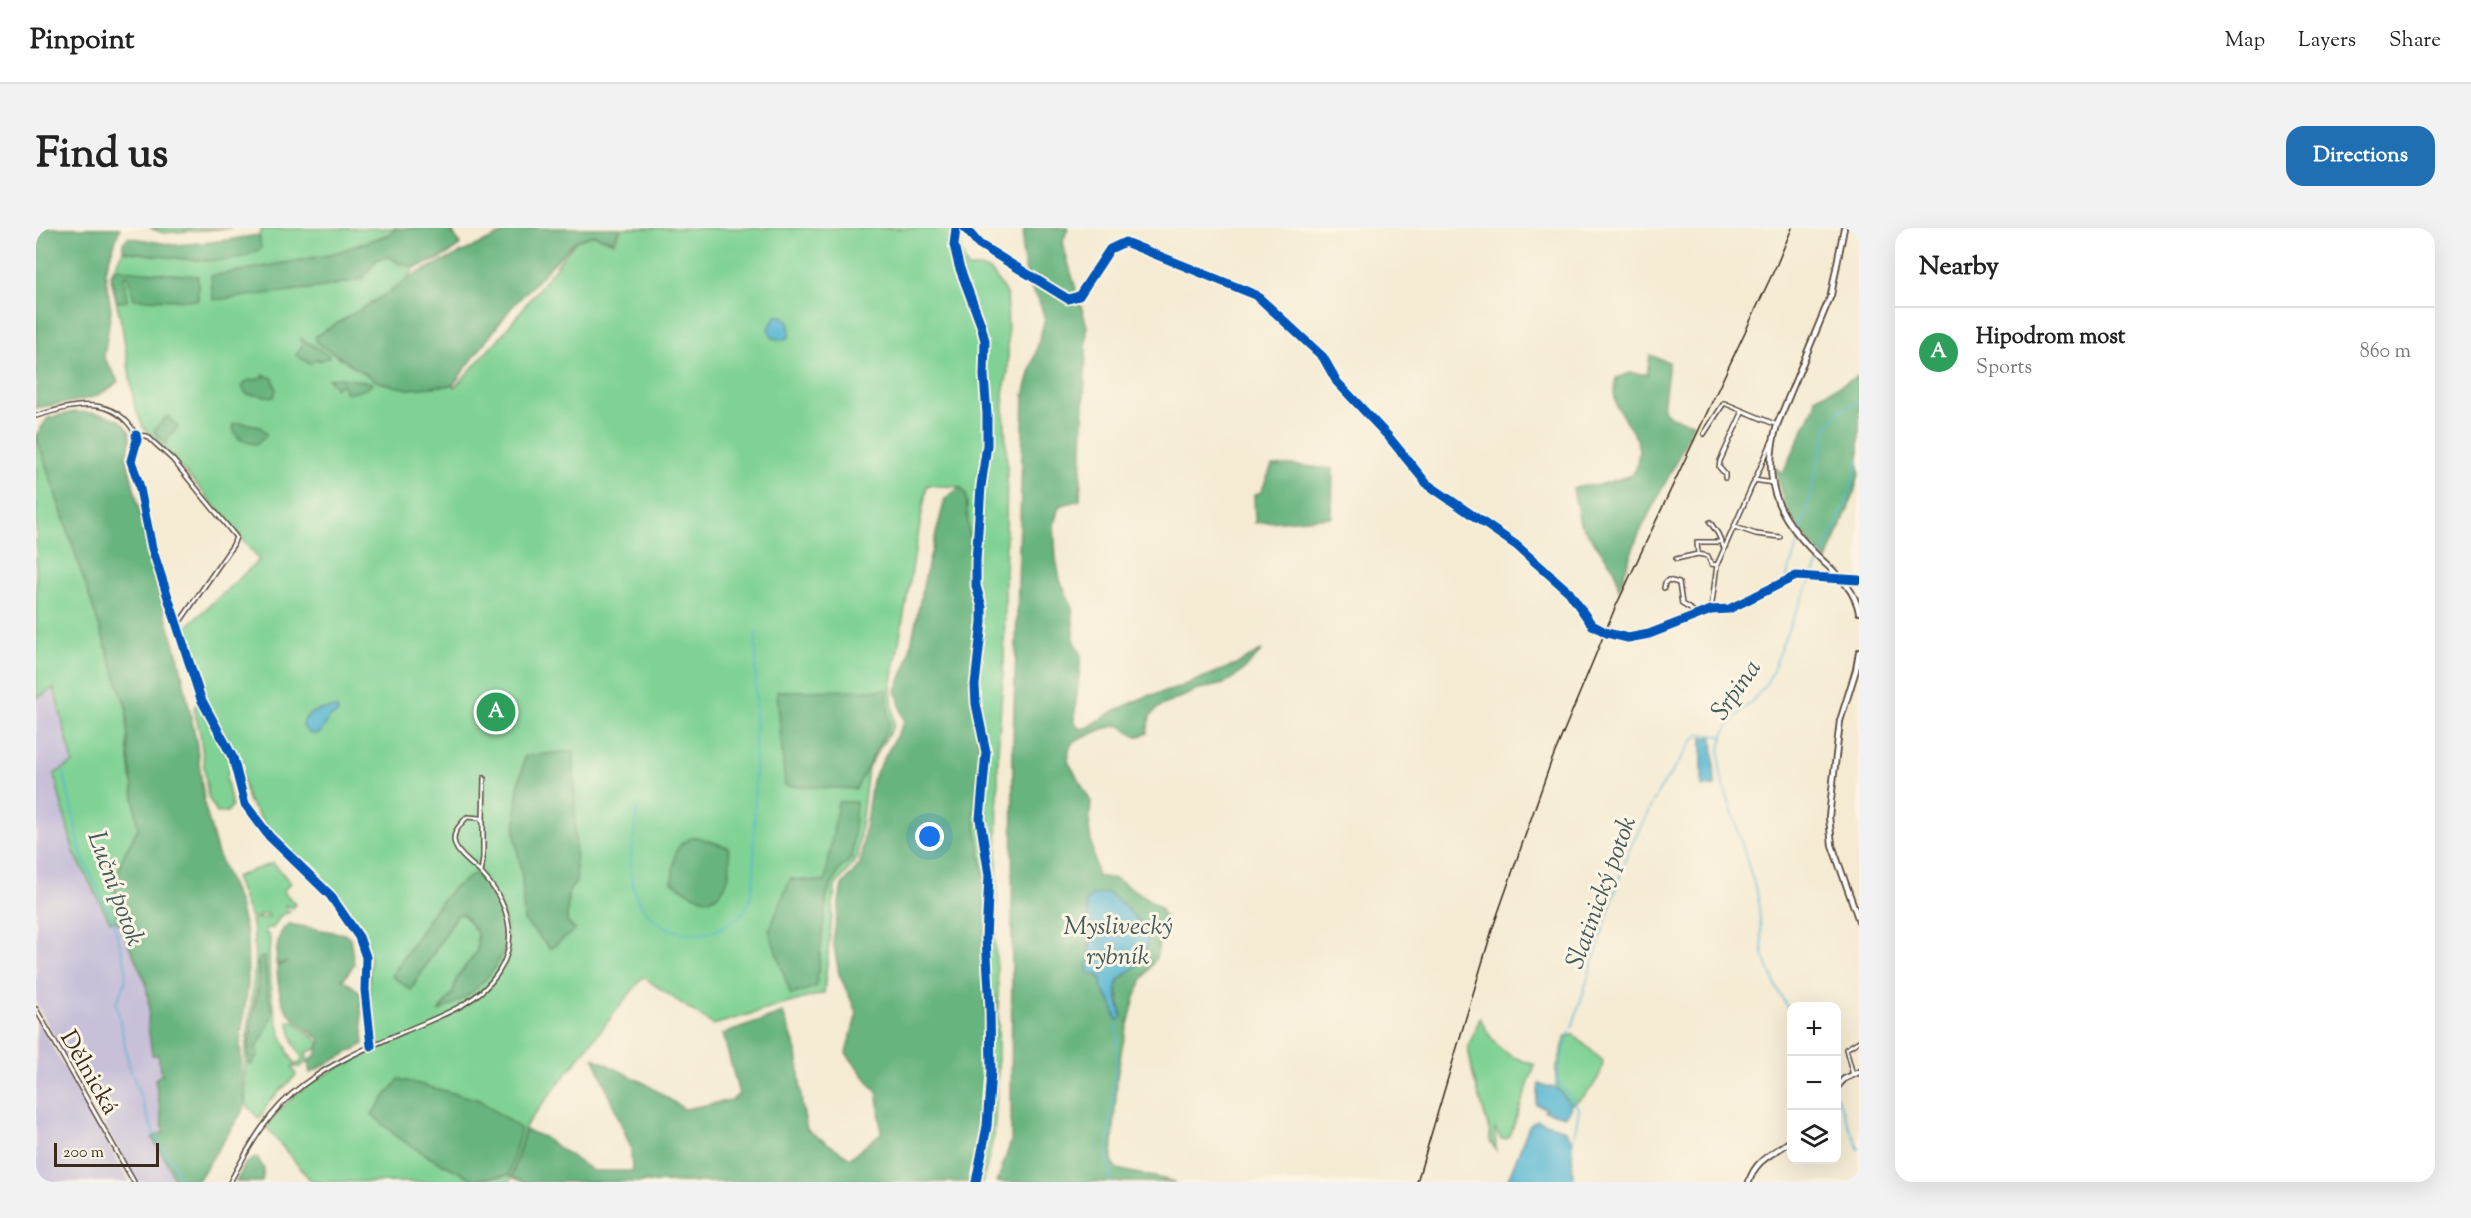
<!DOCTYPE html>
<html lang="en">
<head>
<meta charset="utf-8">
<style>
  body { margin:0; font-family:"Sorts Mill Goudy",serif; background:#f2f2f2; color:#222 }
  .controls { position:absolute; right:18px; bottom:18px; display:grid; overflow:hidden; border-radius:12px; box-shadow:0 6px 24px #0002 }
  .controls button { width:54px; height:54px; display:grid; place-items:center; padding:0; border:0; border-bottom:2px solid #e0e0e0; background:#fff; color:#222; font:30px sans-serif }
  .scale { position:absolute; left:18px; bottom:15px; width:105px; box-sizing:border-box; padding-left:6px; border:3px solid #3b2a1e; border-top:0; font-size:16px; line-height:21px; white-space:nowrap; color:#3b2a1e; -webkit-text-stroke:4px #fcf5e5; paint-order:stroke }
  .you { position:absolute; left:894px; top:609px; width:21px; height:21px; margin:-15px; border:4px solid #fff; border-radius:50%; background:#1a73e8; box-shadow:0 0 0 9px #1a73e833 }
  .badge { display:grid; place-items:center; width:39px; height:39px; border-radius:50%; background:#1f6fb2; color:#fff; font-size:20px; font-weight:700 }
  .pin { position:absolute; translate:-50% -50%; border:3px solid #fff; box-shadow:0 2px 6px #0006 }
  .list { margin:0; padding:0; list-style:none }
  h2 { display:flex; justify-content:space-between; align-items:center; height:78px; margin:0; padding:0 24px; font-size:26px }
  h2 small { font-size:20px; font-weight:400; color:#767676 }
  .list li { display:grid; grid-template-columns:39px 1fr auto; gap:18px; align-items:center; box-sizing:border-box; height:90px; padding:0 24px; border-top:2px solid #e0e0e0 }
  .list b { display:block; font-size:22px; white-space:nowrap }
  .list p { margin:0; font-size:20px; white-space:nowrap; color:#767676 }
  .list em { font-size:20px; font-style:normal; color:#767676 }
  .icon { flex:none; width:33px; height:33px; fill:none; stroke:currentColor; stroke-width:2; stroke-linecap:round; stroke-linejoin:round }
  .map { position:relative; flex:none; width:1823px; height:954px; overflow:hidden; border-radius:18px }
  header { display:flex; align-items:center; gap:36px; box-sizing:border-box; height:84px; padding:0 30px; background:#fff; border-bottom:2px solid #e0e0e0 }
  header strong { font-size:28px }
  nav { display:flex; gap:33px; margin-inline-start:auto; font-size:21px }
  .intro { display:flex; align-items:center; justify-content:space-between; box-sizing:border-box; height:144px; padding:0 36px }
  h1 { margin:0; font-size:42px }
  .button { padding:15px 27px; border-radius:18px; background:#1f6fb2; color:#fff; font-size:21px; font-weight:700 }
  main { display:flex; gap:36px; padding:0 36px }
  aside { flex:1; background:#fff; border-radius:18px; box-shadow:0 6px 24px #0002 }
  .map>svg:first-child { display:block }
</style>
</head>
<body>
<header>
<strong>Pinpoint</strong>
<nav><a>Map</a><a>Layers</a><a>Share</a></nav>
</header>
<div class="intro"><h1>Find us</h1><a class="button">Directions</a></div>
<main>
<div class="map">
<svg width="1823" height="954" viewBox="0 0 1823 954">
  <rect width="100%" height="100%" fill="#fcf5e5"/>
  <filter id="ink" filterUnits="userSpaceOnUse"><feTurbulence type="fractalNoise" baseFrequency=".0167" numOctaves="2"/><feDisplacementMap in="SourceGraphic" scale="12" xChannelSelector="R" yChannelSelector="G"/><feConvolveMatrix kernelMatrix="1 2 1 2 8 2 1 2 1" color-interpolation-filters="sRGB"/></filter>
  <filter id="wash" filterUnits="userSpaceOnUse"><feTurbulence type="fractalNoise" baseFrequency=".008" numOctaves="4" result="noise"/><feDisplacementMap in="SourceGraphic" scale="24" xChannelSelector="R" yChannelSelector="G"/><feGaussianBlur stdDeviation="1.35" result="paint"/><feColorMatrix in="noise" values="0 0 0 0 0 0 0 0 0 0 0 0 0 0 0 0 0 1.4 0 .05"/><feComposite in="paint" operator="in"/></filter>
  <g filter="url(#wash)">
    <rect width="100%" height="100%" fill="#f5ebd3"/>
    <path fill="#c8c0d8" d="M18,460L74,693H82L110,755L113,778L112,797L116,827H122L126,846L119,851L129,904L116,910L131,934L139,954H101L0,776V470Z
      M0,790L94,954H0Z"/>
    <path fill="#7fd294" stroke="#5d7e59" stroke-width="1.5" fill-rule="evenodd" d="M114,0H195L127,5Z
      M360,0L356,5L293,27L176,48L196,70L326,51L341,31L354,28L362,35L376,38L424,17L414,0L425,17L404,31L378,40C370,61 301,96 280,108L372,161L417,157L419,159L466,107L540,13L558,7L578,15L586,0H912L923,12L926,27L932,40H946L955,43L971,66L972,119V144L967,165L971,234L968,431L962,524L961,662L958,701L962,757V839L958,907L947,954H935L949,891L951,831L947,713L949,657L938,586L944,529L935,463L942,400L937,368L930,266L924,259L891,257L855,459L858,497L832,539L821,631L799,658L788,765L677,797L607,749L490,897L474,954H276L230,899C260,857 296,842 341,820L333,766L334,731L330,715L322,698L300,669L233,603L212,572L201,530L170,472L148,401L223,332L161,257L107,199L99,180L86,98L74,47L87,23L172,33L224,12L223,7L226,1ZM82,40L95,43L162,72L98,71L93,47L88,49L91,73L81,74ZM482,559L532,664L531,694L539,702L488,692L486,647L479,607ZM816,630L803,642L791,666L780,759L754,651L789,654ZM439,646L453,747C439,762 424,776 404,781L417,765L421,750L441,723V704L427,686L421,687L375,762L356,747L397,684L416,661ZM341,880L473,947L445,951L395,930L361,909L336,886Z
      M0,207L91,481L92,521L102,600L86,631L77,673L82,693H74L38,624L18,546L37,535L18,460L0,470Z
      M160,476L165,477L194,532V542L190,549L196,578L191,584L181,585L172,569L164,505L158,481Z
      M237,635L255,655L247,663L259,676L257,680L249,677V680L254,684L245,687L237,700H231L229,705L233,707L234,712C230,753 238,801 259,837L265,834L266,830L258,816L252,793H258L284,815L281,821L270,824L272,833L264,839H256L260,847L233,874L223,891L210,876C209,856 208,836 210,816C214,775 224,733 215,692L233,689L232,686L223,687V690L214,689L199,649ZM228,730L232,767L237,782L228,807L219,820L222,827L214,837C205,811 226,766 221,734Z
      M1444,790C1459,820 1467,827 1499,837L1474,908L1470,911H1465L1459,900L1460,922L1454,913V905L1437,847L1432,819Z
      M1538,807L1567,833C1566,850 1551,870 1535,876L1522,861L1520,854V842L1530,808Z"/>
    <path fill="#67b47e" stroke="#516f4e" stroke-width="1.5" fill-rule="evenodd" d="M0,0H84L69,43L75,82L68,129L82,153C61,176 29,173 0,180Z
      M360,0H413L424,17C402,32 377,49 354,29L341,31L326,51L288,59L177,72L175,48L293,27L355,6Z
      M478,0H584L577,13L558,7L539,13L475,80L417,157L372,161L342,154L280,114V108L350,66L375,48Z
      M988,0H1032L1027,13L1029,24L1051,98L1044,272L1023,278L1018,297L1020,330L1024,352L1036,378L1038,411L1045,428L1038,493L1043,501L1053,499L1076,484L1111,468L1136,462L1201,436L1227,422L1204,445L1188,456L1164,461L1123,479L1114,488L1111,505C1098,513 1094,504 1084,497L1067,501L1037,514L1033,522L1032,533L1055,574L1053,601L1061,648L1080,651L1105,666L1124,680L1129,690L1120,730L1106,752L1099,770L1086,819L1081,850L1076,931C1077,935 1077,938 1080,940C1083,943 1129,950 1139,954H961L975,914L977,513L988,167L1009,91L1002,70L992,56L986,22ZM1050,674L1090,680L1109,700L1093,744L1084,751L1081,760L1086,788L1081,792L1076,776L1069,767L1066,752L1062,747L1051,742C1055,720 1054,697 1050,674Z
      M223,7L225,20C194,44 124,27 87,23V15L92,9L138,17L176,14Z
      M81,40L95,43L162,48V72L98,71L92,47L88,49L91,73L81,74L75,47Z
      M265,111L292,126L293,129L283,133L281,130L274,136L260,127L266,118Z
      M1614,127L1633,134L1627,181L1635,189L1657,195C1642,236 1620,269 1602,308C1595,325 1589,343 1583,361L1579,342L1544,295L1537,261L1547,257L1559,258L1596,247L1600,241L1603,223L1601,211L1581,179L1578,165L1580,150L1594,145L1611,146Z
      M227,147L237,150L240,161L238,169L211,166L206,159L211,153L227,150Z
      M1823,148V246L1817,268L1791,332C1763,307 1744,278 1740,240L1744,244L1748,243L1779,177V170Z
      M305,150L333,154L337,156C329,162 318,166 309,164L306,155L300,160L292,151Z
      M38,184C65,184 108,189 90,227L125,372L143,432L160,512L169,579L182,627L202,673L211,708L212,757L204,816L209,879L161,954H139L131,934L116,910L128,904L119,851L126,846L122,827H116L112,797L113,778L110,755L82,693L77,673L86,631L102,600L92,521L91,482L0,207L12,190Z
      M131,188L142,199L132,211L130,217L118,203Z
      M205,195C217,197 225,196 231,207L221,216C209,215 197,211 197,196Z
      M1256,237L1297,241L1296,289L1219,295L1218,267L1225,264L1236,238Z
      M924,259L930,266L937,368L942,400L935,463L944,529L938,586L949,657L947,713L951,830L949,891L936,954H487L476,949L489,902L507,909L557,943H596L595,920L558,830L610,856L648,881L696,872L703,866L687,806L747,785L761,823L766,877L771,902L814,930L845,905L842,866L810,825L821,785L803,746L797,713L806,657L824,636L836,552L868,494L860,462L871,436L889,349L909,271Z
      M851,462L853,497L820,561L749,558L741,463Z
      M538,523L540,654L532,665L531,694L539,702L514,721L488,692L486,647L479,607L482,559L489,528Z
      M802,574H820L816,630L803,642L791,666L780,759L755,767L733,703L754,651L789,654Z
      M661,609L692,619C696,638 695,662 674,672L657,667L636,654C639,632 634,614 661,609Z
      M439,645C450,658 465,676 469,692C477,735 438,769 403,783L417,765L421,750L441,723V704L427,686L421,687L375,762L356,748L397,684L416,661Z
      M253,696L308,706L314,709L318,736L308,751L305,750L324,764L328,816L274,845L272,835L281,825L285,812C250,783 243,786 241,738L252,734L240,736C241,722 240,704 253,696Z
      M225,729L228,730L232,767L237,785L228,807L220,820L222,826L215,837L213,835C211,809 220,782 223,756C224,746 219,736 225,729Z
      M363,851L443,872L485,901L473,947L437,951L395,930L361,909L336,886Z
      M221,929L228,941L226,954H200L209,936Z"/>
    <path fill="#53b5d2" stroke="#477078" stroke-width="1.5" d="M740,88H747L753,94L754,108L747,112L737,110L732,101Z
      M301,480L302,485L293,490L285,504C277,508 272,506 267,498C269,482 287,481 301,480Z
      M1677,509L1679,558L1666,559V510Z
      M1071,665C1081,669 1085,676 1093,683C1109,700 1120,714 1102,736C1097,742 1088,745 1084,751C1077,761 1083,777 1086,788L1081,793L1076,776L1065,759L1066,752L1062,747L1053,746C1050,738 1054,731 1054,722C1054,706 1053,690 1050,674L1057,667Z
      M1503,856L1522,861L1535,876L1533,884L1529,888L1508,883L1509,880L1500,876Z
      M1501,892L1530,902L1536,914L1537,954H1471L1493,898Z"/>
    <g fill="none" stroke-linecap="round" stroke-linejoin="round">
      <path stroke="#53b5d2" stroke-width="1.5" d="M1764,307L1792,197L1807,180L1823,175
        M1786,329L1810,275L1823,232
        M1750,351L1763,312
        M28,545L46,629L77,691L90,739L89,756L80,774L93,837L118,907L138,936L145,954
        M601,580C599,605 591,633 597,658C607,698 652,717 687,699C697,694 706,688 711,678C716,668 717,657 718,647L720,404
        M1756,787L1742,763L1727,726L1722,669L1685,548C1676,488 1712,490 1734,449C1740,438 1742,425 1747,414C1758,387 1771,360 1784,333
        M1536,800L1591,626L1621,566L1659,510L1665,506L1687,508
        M1534,804L1522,843L1521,852L1543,881L1535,925
        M1518,862L1521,852
        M1800,867L1823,922
        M1074,954L1072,922L1082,809L1081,793"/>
    </g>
  </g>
  <g filter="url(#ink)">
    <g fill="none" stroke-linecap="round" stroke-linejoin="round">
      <defs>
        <path id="street" d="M0,188C36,177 78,165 100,207
          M1668,206L1688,175L1741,197
          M100,207L101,212L95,233L103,256L116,320L165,471L197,530L209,576L233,608L294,667L323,709L330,729L329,762L335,818
          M100,207L111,208L137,232L200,309L197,317L141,398
          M1689,250V246L1683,239L1684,233L1707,183
          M1718,252L1737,255
          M1674,294L1682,306L1688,320
          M1699,299L1720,306L1744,309
          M1465,305L1533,364L1556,397L1571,405L1592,410L1613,406L1675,382L1693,381L1760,348L1804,351
          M1662,326L1661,314H1686
          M1640,331L1662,326L1672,328L1675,336L1681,337
          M1628,360L1629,355L1632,352L1643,355L1646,376L1664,387
          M1675,382L1681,337L1736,213
          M447,592L448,550
          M0,781L98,954
          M1817,847L1810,821L1823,813
          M194,954C214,917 232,883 267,857C297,834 333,819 367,804C401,789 441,777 462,745C485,710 471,671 443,643C436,636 421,626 419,616C415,605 424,597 431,589L444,590L447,594V630L445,645"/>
        <path id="secondary" d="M1808,0L1795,67L1741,197C1723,260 1746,295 1790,336C1805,350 1819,363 1823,384
          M1806,351L1823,352
          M1823,424L1820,442L1804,493L1793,589L1796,617L1823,693
          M1800,860L1808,851L1823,844
          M1713,954C1720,930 1738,926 1756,912"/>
      </defs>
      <use href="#street" stroke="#574739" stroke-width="6"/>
      <use href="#secondary" stroke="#574739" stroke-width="8"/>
      <use href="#street" stroke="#fff" stroke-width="3"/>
      <use href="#secondary" stroke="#fff" stroke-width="4.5"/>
      <path stroke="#3b2a1e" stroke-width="1.5" d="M1381,954L1456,702L1515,534L1579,380L1741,36L1756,0"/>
      <defs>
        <path id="cycleway" d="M920,0L918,17L923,38L945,97L949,113L948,148L951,186V217L945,258L940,333V358L946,379V394L939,457L940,476L950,524L944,591L953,647L950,710L954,781L955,844L951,898L940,954
          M929,0L943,16L1032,71L1043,68L1074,21L1089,14L1220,67L1287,129L1301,154L1352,208L1391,256L1480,317L1533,364L1556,397L1571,405L1592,410L1613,406L1675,382L1693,381L1760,348L1823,352
          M100,207L101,212L95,233L103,256L116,320L165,471L197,530L209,576L233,608L294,667L323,709L330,729L329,762L335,818"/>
      </defs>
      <use href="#cycleway" stroke="#fcf5e5" stroke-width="13"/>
      <use href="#cycleway" stroke="#0057b8" stroke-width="9"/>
    </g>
  </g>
  <g text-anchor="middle" stroke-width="6" stroke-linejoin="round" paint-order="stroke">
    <g font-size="24" fill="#3b2a1e" stroke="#fcf5e5">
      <text transform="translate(54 844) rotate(60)" y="8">Dělnická</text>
    </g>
    <g font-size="26" font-style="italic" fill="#435b5d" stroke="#fcf5e5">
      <text transform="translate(1699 461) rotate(-55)" y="9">Srpina</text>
      <text transform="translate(81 660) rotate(70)" y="9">Luční potok</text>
      <text transform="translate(1564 664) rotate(-70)" y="9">Slatinický potok</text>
      <text x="1082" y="706">Myslivecký<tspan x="1082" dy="30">rybník</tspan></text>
    </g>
  </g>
</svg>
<div class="controls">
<button>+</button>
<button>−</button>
<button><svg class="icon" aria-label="layers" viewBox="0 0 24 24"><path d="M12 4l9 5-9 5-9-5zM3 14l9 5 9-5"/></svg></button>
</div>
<div class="scale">200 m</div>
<div class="you"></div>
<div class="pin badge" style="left:460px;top:484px;background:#2e9e5b">A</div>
</div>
<aside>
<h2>Nearby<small></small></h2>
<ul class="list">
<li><span class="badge" style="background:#2e9e5b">A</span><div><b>Hipodrom most</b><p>Sports</p></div><em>860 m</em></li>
</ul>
</aside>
</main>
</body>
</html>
